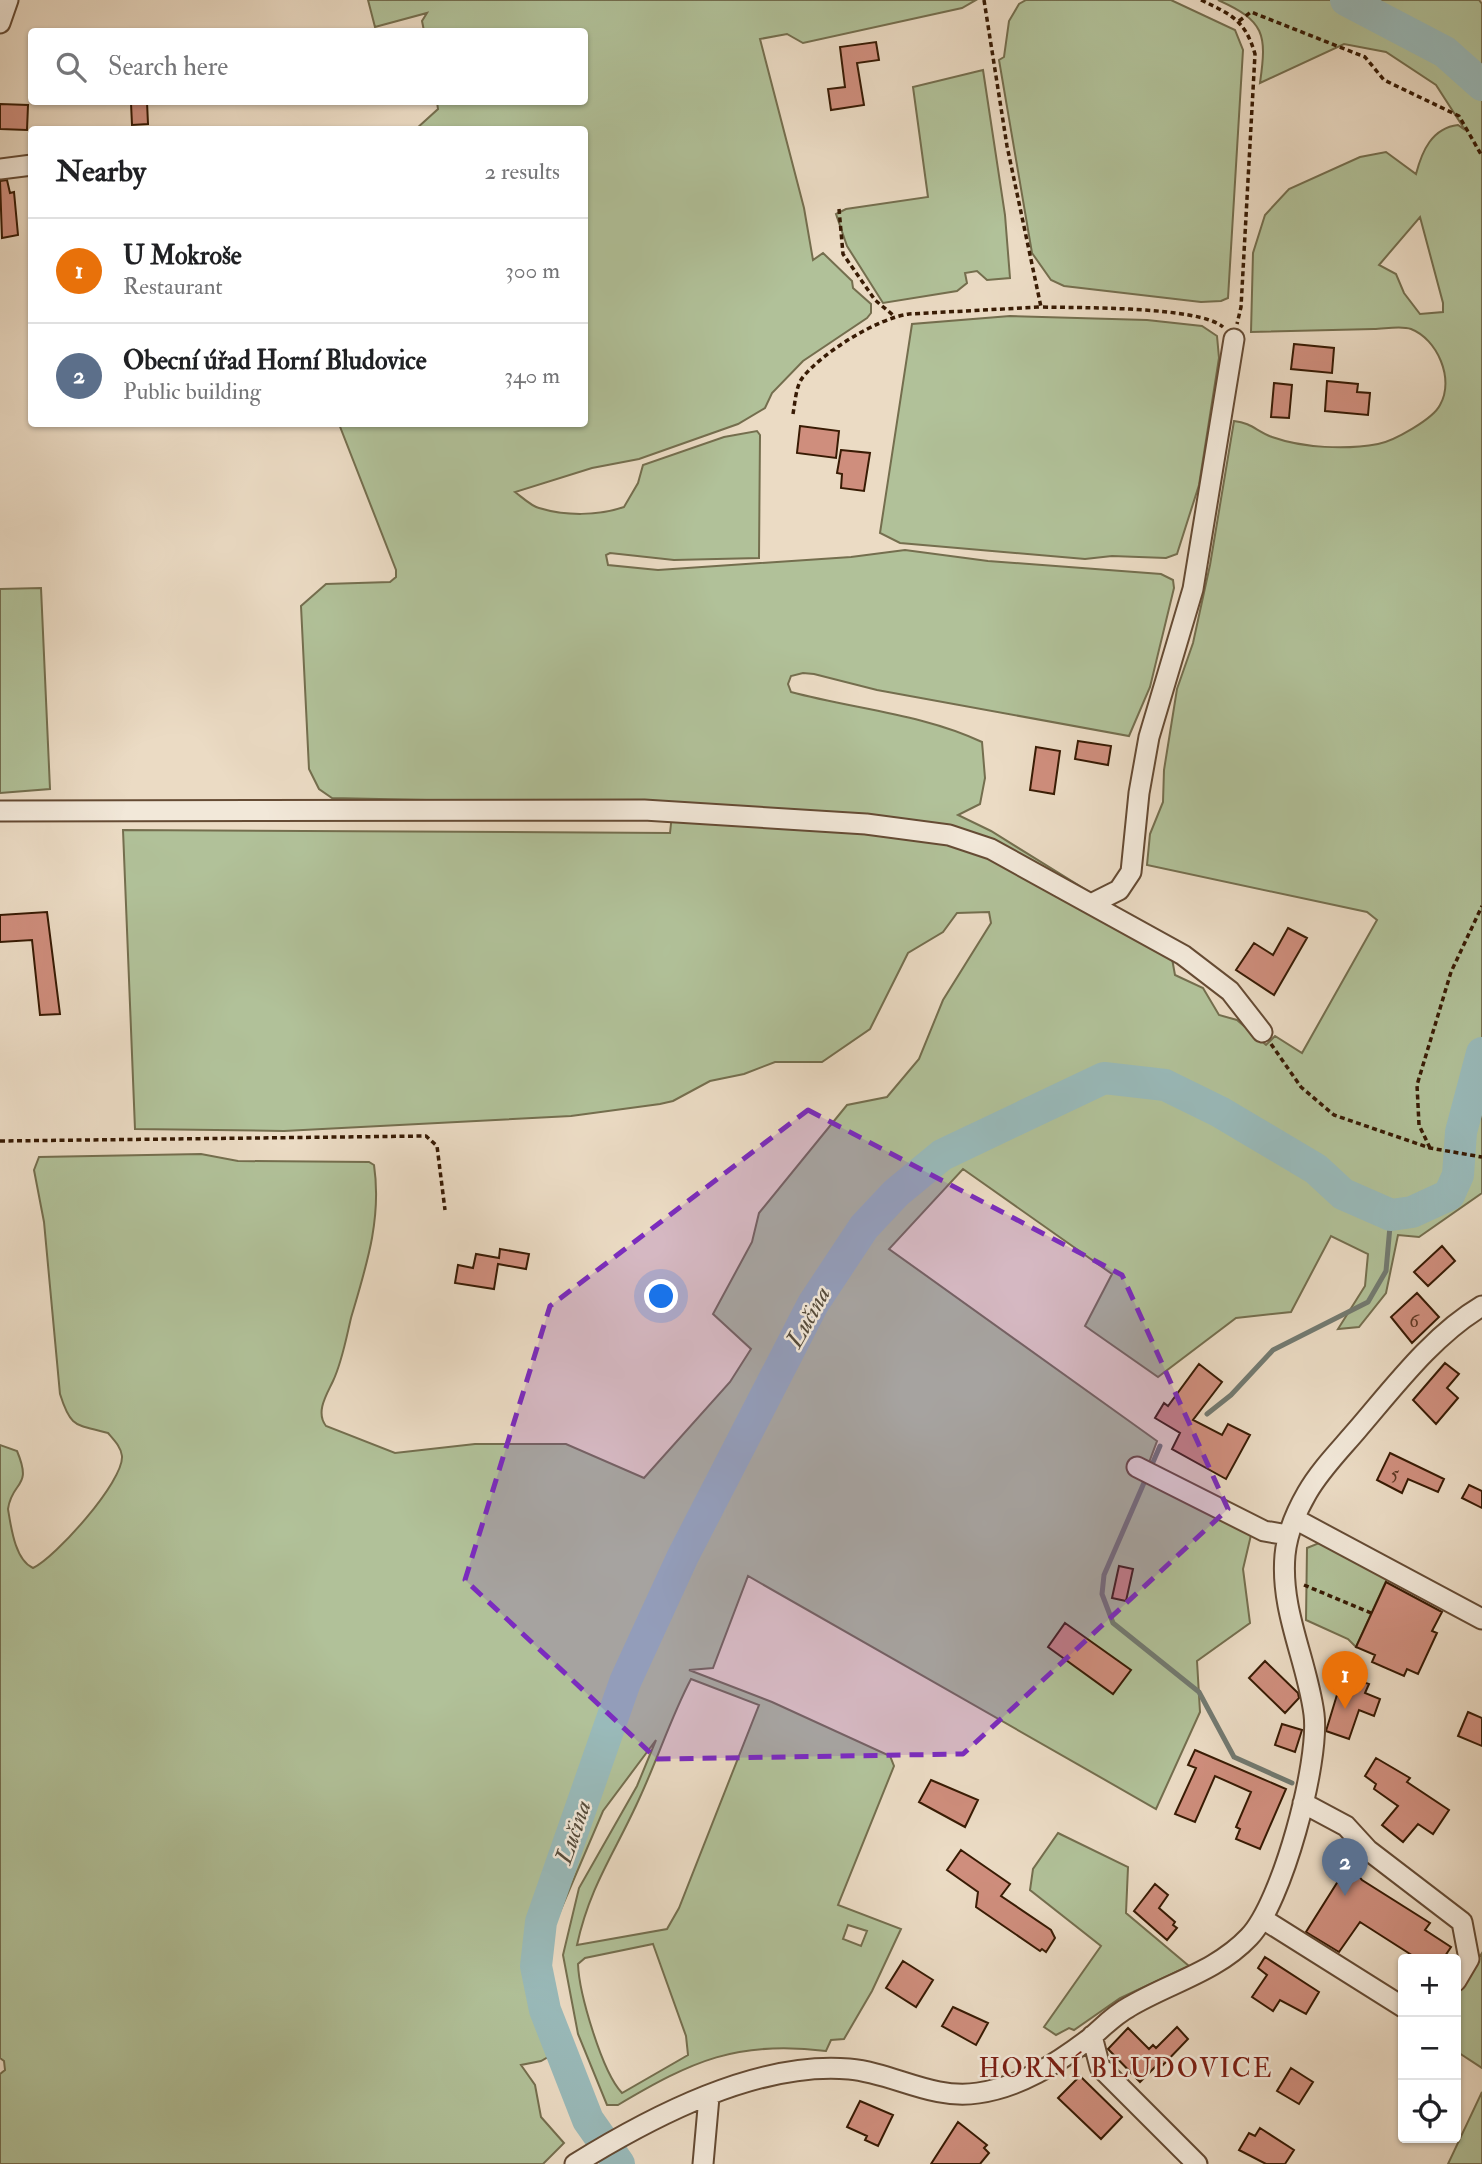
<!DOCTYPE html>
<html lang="en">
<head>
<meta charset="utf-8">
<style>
  body { margin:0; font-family:"IM FELL Double Pica",serif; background:#f6f6f6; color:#202124 }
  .controls { position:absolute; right:21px; bottom:21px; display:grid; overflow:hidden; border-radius:7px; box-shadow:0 2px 5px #0004 }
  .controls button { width:63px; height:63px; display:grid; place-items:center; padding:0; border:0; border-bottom:2px solid #e0e0e0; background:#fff; color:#202124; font:35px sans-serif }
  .you { position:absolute; left:662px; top:1297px; width:24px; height:24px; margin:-18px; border:5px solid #fff; border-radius:50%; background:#1a73e8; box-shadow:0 0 0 10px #1a73e833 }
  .badge { display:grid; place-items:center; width:46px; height:46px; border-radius:50%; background:#7c3aed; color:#fff; font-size:23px; font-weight:700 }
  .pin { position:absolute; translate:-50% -58px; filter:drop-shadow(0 2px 4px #0008) }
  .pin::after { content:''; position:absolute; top:37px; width:24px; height:21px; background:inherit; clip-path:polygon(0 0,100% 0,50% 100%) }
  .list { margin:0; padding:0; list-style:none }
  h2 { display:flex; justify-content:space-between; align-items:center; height:91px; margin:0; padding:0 28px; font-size:30px }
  h2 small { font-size:23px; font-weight:400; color:#757577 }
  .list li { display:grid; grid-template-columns:46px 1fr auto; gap:21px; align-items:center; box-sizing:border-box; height:105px; padding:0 28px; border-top:2px solid #e0e0e0 }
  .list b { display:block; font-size:26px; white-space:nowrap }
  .list p { margin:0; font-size:23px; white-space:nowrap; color:#757577 }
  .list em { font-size:23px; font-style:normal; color:#757577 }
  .icon { flex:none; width:38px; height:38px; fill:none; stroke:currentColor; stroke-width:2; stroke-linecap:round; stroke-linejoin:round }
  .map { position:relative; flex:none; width:1482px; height:2164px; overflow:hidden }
  .search { position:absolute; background:#fff; box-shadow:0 2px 5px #0004; left:28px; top:28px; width:560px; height:77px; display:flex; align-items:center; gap:18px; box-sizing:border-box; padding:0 24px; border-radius:7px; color:#757577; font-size:26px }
  .panel { position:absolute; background:#fff; box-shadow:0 2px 5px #0004; left:28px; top:126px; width:560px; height:301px; border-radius:7px }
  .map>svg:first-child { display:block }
</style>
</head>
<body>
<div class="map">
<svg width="1482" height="2164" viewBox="0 0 1482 2164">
  <rect width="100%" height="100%" fill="#ebdbc4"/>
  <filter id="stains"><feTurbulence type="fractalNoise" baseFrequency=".00286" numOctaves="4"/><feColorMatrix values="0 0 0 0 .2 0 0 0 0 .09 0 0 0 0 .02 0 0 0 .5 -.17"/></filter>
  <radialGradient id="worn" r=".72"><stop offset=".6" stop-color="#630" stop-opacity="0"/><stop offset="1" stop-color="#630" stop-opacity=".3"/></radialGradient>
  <path fill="#b1c199" stroke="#746e4e" stroke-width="2" fill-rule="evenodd" d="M368,0H976L962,8L803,43L787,34L760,39L804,208L813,260L823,253L852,281L853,288L871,304V313L867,318L803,361L772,393L765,408L738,424L639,459L592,468L515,492C522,497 531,506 539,508C565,516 598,516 624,507L638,483L643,465L724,437L757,431L760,435L759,558L674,560L610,553L606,555L608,565L658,570L851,557L905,550L988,561L1161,574L1173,580L1174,588L1150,687L1129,736L877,690L814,674L803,673L791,676L788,684L791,692C854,709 923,714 982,742L985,778L980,804L958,815L991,831L1091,893L1120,925L1171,953L1175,975L1203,988L1219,1015L1237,1020L1266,1045L1275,1036L1302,1053L1377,920L1367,912L1147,865L1150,834L1163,802L1164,770L1177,689L1193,643L1210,565L1234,421C1252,423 1256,431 1272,437C1303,448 1346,450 1378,444C1394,441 1433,419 1440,405C1455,379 1437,339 1411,329C1401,325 1384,329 1374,329C1333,330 1292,331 1251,332L1253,253L1265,215L1289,189L1360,157L1386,152L1416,174C1422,151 1432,128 1458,125L1465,130L1436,85L1386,52L1344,44L1260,83C1267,34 1265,21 1218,0H1479L1482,4V1193L1419,1237L1398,1235L1386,1293L1359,1327L1338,1329L1365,1286L1368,1254L1331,1236L1291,1312L1236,1318L1158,1377L1085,1326L1112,1274L963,1169L889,1249L1157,1441L1144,1476L1251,1535L1243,1569L1250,1623L1197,1661L1200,1712L1156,1809L748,1576L713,1668L689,1670L772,1702L890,1756L894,1766L838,1905L901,1929L872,1991L844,2039L831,2040L826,2051C737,2040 692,2061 618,2105H607L578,2034L563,1955L579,1888L637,1786L656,1740L603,1811L544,1949L562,2049L541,2061L521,2065L535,2085L541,2117L564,2143L543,2164H0V2074L5,2070L4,2061L0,2058V1445L17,1451C33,1489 12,1480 8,1509C11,1527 15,1560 33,1568C55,1558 124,1481 122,1456C121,1447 114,1440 108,1433C76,1424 71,1429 60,1394L44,1222L34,1170L39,1157L201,1154L238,1161L369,1162L374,1165C382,1219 366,1267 351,1318C346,1339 342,1362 333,1381C327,1394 315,1412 326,1426L395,1453L475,1444H566L644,1478L730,1382L751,1349L713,1314L752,1242L759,1213L847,1105L887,1097L919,1059L943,1000L991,923L989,912L957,913L943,932L908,953L870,1029L822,1062H775L744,1074L710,1081L673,1101L660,1104L571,1116L284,1131L135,1129L123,830L670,833L673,805L332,798L319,789L309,769L301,606L326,584L390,582L396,577V570L339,424H584V130L416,129L438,109L437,102H584V32L424,31L422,21L427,13L375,27ZM1420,217L1443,303V312L1420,314L1404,293L1396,274L1379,265ZM691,1679L759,1705L679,1908L667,1929L577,1945C590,1885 616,1851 640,1797C658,1758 671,1717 691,1679ZM848,1925L867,1931L861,1946L843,1939ZM653,1944L686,2036L688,2055L622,2093C602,2072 579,1993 578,1964L585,1958Z
    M1026,0H1171L1235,30L1243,50L1228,298L1221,301L1201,302L1064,286L1051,280L1032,253L999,60L1004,57L1009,21L1019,4Z
    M983,70L1005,215L1010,278L987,280L977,271L965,273L967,283L957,291L883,303L847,246L836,214L846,209L928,197L913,87Z
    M1010,316L1147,320L1202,326L1217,336L1219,358L1199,485L1177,554L1166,558L1112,556L1085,559L900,543L880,533L912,324Z
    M41,588L50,789L0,793V589Z
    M1319,1543L1387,1579L1356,1647L1348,1639L1306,1620L1307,1548Z
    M1058,1833L1128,1867L1126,1913L1189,1966L1120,1998L1074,2030L1069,2028L1056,2035L1044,2027L1101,1946L1030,1890L1033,1869Z
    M1482,1953V2068L1456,2051V1992Z
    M1482,2092V2164H1448Z"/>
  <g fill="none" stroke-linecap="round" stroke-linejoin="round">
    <path stroke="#727a71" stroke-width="5" d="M1207,1414L1231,1395L1273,1350L1368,1302L1386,1271L1391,1215
      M1160,1446L1104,1575L1102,1594L1113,1623L1199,1692L1234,1757L1292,1783"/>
    <path stroke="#99baba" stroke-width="32" d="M1346,0L1445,52L1482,85
      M619,2164L588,2120L545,2010L536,1966L541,1922L625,1682L683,1556L813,1304L864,1227L896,1193L942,1155L1104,1078L1165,1085L1220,1112L1316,1169L1343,1194L1391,1215L1412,1212L1449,1195L1458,1175L1461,1132L1482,1053"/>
  </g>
  <path fill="#cf8e7d" stroke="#381b04" stroke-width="2" d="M876,42L879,60L857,63L864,105L831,110L828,89L845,87L840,47Z
    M147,102L148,124L132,125L131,103Z
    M0,104L28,105L27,130L0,129Z
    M7,180L10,193L14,192L18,235L2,238L0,181Z
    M1294,344L1334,348L1332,373L1291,369Z
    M1327,381L1358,384L1357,392L1370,393L1368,415L1325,411Z
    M1274,383L1292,385L1289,418L1271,417Z
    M800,426L839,431L836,458L797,453Z
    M841,450L870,453L864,491L841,488L842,474L837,473Z
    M1078,741L1111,746L1108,765L1075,759Z
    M1036,747L1060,751L1054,794L1030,790Z
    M47,912L60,1014L40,1015L32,940L0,942V915Z
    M1288,928L1307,938L1274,995L1236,970L1254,943L1273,955Z
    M1442,1246L1455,1261L1428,1286L1414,1272Z
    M500,1249L529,1254L526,1269L498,1264L494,1289L455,1283L458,1265L473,1268L476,1254L499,1258Z
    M1417,1293L1439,1317L1412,1343L1391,1317Z
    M1445,1363L1459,1374L1447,1388L1458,1398L1436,1424L1413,1400Z
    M1199,1364L1222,1382L1193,1420L1222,1435L1228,1424L1250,1435L1226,1479L1172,1449L1180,1433L1155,1418L1164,1403L1168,1406Z
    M1390,1453L1444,1479L1438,1492L1408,1479L1402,1493L1377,1480Z
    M1469,1485L1482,1491V1508L1462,1498Z
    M1119,1566L1133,1569L1126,1601L1112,1598Z
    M1386,1582L1442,1612L1432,1631L1437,1633L1418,1674L1407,1669L1404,1676L1372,1662L1375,1655L1356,1647Z
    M1065,1623L1131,1670L1113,1694L1048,1647Z
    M1265,1661L1298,1693L1299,1698L1285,1713L1249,1678Z
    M1343,1675L1369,1684L1365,1693L1380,1699L1374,1716L1359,1710L1349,1739L1326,1731Z
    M1468,1712L1482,1718V1746L1458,1736Z
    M1282,1724L1302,1730L1295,1752L1275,1745Z
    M1195,1750L1286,1789L1260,1849L1236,1839L1240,1829L1236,1827L1251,1792L1215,1776L1195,1822L1175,1814L1196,1768L1188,1765Z
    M1376,1758L1410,1778L1407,1782L1449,1810L1433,1834L1418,1824L1403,1842L1382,1825L1398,1806L1374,1789L1376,1784L1365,1776Z
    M931,1780L978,1800L965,1827L919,1802Z
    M961,1850L1010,1884L1001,1896L1051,1930L1055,1938L1046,1952L1042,1949L1040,1951L976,1907L978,1892L947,1870Z
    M1345,1861L1362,1880L1430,1923L1425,1930L1451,1947L1443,1959H1418L1360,1922L1339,1952L1306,1932L1340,1878L1336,1875Z
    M1155,1884L1168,1895L1159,1908L1175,1922L1173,1925L1177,1928L1167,1940L1134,1911Z
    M1265,1957L1319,1992L1306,2014L1280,2000L1273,2011L1252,1997L1267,1975L1258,1968Z
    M903,1961L933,1980L916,2007L886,1988Z
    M953,2007L988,2023L976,2045L942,2026Z
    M1177,2027L1188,2039L1163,2065L1160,2062L1140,2082L1108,2049L1128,2028L1149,2049L1153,2045L1156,2048Z
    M1291,2068L1313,2082L1299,2104L1277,2091Z
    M1080,2076L1122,2117L1101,2139L1058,2098Z
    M860,2101L893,2115L878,2146L865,2140L867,2136L847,2127Z
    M958,2122L987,2145L984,2148L989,2153L980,2164H931Z
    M1260,2128L1294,2150L1285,2164H1266L1239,2150L1249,2133L1255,2136Z"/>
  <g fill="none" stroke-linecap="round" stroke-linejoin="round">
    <defs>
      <path id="minor" d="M0,23L8,0
        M0,169L32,165
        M0,811L644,810L866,824L949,835L991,849L1183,955L1230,991L1262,1032
        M1093,903L1119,890L1131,872L1139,793L1149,737L1193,589L1234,339
        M1137,1467L1264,1531L1288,1535
        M1295,1519L1482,1619
        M1303,1803L1346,1826L1368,1850L1462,1922L1469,1959L1456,1981
        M1263,1919L1403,2007
        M1092,2036L1100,2067L1197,2164
        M575,2164C651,2117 757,2061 849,2069C894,2073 931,2100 978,2093C1020,2087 1056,2064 1089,2039C1102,2028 1114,2015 1129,2007C1169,1983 1216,1972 1249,1937C1282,1903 1320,1762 1314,1714C1307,1660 1280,1611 1285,1555C1287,1534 1296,1512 1307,1493C1320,1470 1340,1450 1357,1430C1394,1387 1433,1335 1482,1306
        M703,2164L709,2097"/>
    </defs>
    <use href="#minor" stroke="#654b34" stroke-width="23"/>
    <path stroke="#381b04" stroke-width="3.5" stroke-dasharray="5 3.5" stroke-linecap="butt" d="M984,0L1007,146L1041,307C1078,308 1199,306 1223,327
      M1201,0C1232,15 1245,20 1255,54L1241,307L1237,324
      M1239,21L1251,12L1365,57L1384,80L1459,116L1482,156
      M839,209L843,254L875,300L894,316
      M793,414C795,403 796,385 803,377C823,352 878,318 909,314L1040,307
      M1271,1044L1301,1087L1334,1115L1430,1148L1482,1157
      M0,1141L426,1136L437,1146L445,1210
      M1430,1148L1419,1125L1417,1085L1451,972L1482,906
      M1304,1585L1371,1613"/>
    <use href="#minor" stroke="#f2e8d9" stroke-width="19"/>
  </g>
  <path fill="#7b2cbf" fill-opacity="0.2" stroke="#7b2cbf" stroke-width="5" stroke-dasharray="14 9" stroke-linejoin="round" d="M808,1110L1122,1275L1228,1509L963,1754L657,1759L465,1580L550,1306Z"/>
  <g text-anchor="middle" stroke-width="5" stroke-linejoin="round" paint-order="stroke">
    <g font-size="19" fill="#5e3822">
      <text x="1414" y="1327">6</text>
      <text x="1395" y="1480">5</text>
    </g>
    <g font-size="24" font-style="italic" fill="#554b3b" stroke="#f2e8d9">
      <text transform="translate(808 1317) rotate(-61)" y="8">Lučina</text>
      <text transform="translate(573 1832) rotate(-71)" y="8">Lučina</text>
    </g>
    <g font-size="26" letter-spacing="2" fill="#7a1f14" stroke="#f2e8d9">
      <text x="1126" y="2077">HORNÍ BLUDOVICE</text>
    </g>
  </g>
  <rect width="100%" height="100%" filter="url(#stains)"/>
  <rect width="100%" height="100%" fill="url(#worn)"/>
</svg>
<div class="controls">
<button>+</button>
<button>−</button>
<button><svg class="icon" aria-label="locate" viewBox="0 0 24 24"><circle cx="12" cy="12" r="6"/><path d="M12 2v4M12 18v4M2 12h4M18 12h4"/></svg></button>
</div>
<div class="you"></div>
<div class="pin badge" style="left:1345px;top:1709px;background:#e8710a">1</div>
<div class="pin badge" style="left:1345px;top:1896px;background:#5c6f8a">2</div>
<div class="search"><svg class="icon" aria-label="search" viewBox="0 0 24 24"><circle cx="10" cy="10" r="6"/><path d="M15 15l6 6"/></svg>Search here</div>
<section class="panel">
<h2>Nearby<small>2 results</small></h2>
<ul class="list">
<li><span class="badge" style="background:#e8710a">1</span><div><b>U Mokroše</b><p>Restaurant</p></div><em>300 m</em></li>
<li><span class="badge" style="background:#5c6f8a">2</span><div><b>Obecní úřad Horní Bludovice</b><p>Public building</p></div><em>340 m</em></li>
</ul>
</section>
</div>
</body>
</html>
